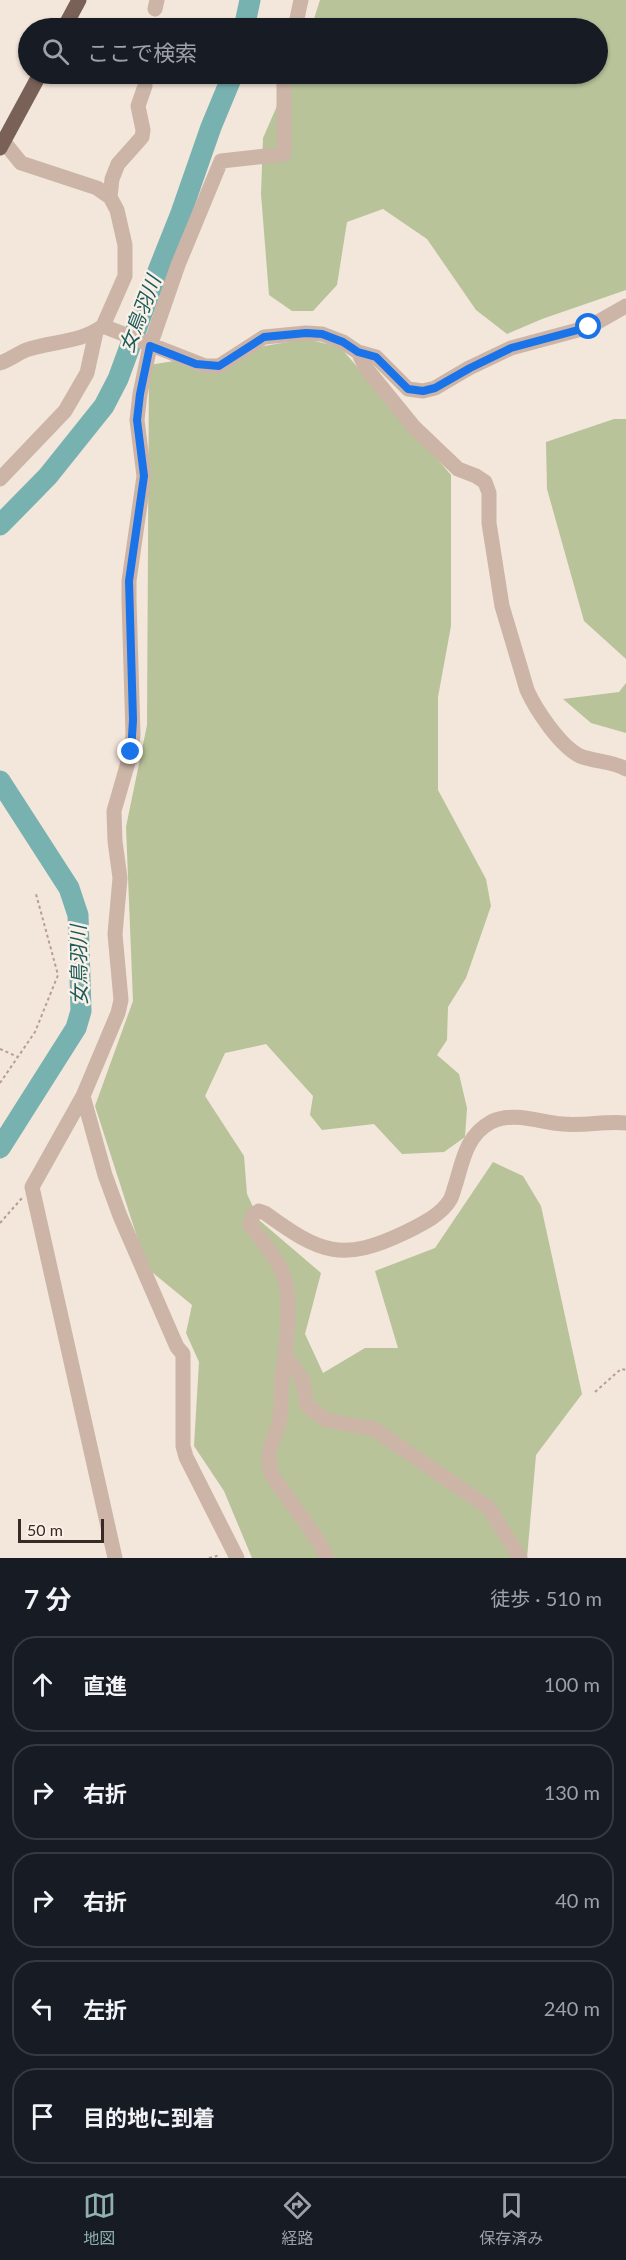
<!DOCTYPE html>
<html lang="ja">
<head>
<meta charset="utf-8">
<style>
  body { margin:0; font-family:Lato,"Noto Sans JP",sans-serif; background:#20242c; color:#f1f3f6 }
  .scale { position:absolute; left:18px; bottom:15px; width:86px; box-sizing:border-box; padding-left:6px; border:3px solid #382b27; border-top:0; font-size:16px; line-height:21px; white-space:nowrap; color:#382b27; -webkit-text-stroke:4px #faf0e7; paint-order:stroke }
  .stop { position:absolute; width:18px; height:18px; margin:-14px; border:4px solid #1a73e8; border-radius:50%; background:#fff }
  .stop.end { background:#1a73e8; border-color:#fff; box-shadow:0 2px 6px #0008 }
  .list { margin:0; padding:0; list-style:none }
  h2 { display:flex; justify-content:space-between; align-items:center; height:78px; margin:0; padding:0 24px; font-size:26px }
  h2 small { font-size:20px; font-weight:400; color:#9ea1a6 }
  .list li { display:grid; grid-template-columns:39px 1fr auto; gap:18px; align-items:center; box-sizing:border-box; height:96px; margin:0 12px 12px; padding:0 12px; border:2px solid #363941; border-radius:24px }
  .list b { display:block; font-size:22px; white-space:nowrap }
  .list em { font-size:20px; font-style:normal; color:#9ea1a6 }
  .icon { flex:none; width:33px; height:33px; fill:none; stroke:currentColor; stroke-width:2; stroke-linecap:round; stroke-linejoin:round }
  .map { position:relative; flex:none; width:626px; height:1558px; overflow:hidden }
  .search { position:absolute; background:#171b24; box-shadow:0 2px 4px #0004; left:18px; right:18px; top:18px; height:66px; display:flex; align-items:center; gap:15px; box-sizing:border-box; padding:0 21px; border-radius:33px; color:#9ea1a6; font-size:22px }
  .sheet { height:618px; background:#171b24 }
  nav { display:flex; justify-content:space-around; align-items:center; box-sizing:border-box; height:84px; border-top:2px solid #363941; background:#171b24; font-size:16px; color:#9ea1a6 }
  nav a { display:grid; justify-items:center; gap:3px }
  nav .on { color:#90afb0 }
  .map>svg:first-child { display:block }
</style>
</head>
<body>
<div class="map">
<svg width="626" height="1558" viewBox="0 0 626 1558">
  <rect width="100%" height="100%" fill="#f3e6db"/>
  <path fill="#b8c39a" d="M320,0H626V290L542,319L507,334L476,310L427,239L383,209L347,222L337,285L313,311H292L269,295L261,194L263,138L291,74H598V28H311Z
    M306,339L340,347L451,475V626L438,697V790L486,879L491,906L466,978L448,1007L447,1040L437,1055L459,1074L467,1108L465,1137L444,1152L402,1154L374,1124L322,1130L310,1115L313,1096L266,1044L225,1053L205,1096L244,1156L247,1194L259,1220L321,1273L305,1334L323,1373L365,1348H398L375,1271L435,1248L493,1162L523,1176L541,1206L582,1394L536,1455L527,1558H252L224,1491L194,1446L199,1362L186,1333L192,1305L147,1268L95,1106L133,1001L126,827L147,725L149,365L174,361L200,372L264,346Z
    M614,419H626V659L584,621L547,489L546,442Z
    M626,683V733L591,723L563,699L619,692Z"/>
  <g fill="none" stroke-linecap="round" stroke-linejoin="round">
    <path stroke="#78b2b0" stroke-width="21" d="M244,28L250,0
      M0,525L48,476L104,406L118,379L154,281L181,213L211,127L233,74
      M0,781L69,888L78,915L81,1011L76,1028L0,1148"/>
    <path stroke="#b89e90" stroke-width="2" stroke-dasharray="3 3" stroke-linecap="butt" d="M0,1049L18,1057
      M0,1083L35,1032L58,975L36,894
      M0,1223L22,1198
      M595,1392L621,1369L626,1370
      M209,1558L220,1555"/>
    <path stroke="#ccb5a6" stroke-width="15" d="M155,9L157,0
      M295,28L301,0
      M4,142L21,163L97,188L110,197L117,210L125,245V276L103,326
      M110,197L112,179L118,164L142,137L143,130L138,106L145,86
      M358,352L366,368L414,427L458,469L476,476L485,482L489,493V523L502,606L527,690C536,710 560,746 580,756C595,762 612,761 626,769
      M0,363C9,360 17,354 26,350C51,341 81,343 103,326L205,366H219L264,337L306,333L322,334L343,342L358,352L376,357L408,389L423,391L435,388L469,368L511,348L589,327L626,306
      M0,479L65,411L87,373L96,332
      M83,1096L105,1175L120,1216L177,1347L183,1354V1446L186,1457L237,1558
      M286,1357L302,1379L307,1405L326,1420L374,1429L489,1508L520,1558
      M115,1558L32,1187L83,1096L118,1013L121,1000L115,934L120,878L115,841L114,811L131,752L133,735L129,600V581L144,476L137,420L140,394L150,346L178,265L221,161L284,154V74
      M327,1558L319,1542L272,1475C263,1450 276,1440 280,1417C282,1403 281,1389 282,1376C286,1346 293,1303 283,1274C276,1256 261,1240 250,1224L253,1215L259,1211L265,1213C320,1253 342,1263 406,1232C422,1224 441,1215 450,1200C453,1195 454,1188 456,1183C463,1159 467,1135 491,1122C513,1111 539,1122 562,1124C584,1126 605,1121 626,1123"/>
    <path stroke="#7a6158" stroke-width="15" d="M64,28L79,0
      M0,148L40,74"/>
  </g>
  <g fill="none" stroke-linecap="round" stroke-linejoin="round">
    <path stroke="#1a73e8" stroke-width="8" d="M131,752L133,720L129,581L144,476L137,420L140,394L150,346L196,364L219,366L264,337L306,333L322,334L343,342L358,352L376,357L408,389L423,391L435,388L470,368L511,348L589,327"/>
  </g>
  <g text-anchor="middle" stroke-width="5" stroke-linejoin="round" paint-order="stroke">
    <g font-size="20" font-style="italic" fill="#1a5b5b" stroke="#faf0e7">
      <text transform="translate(140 314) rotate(-69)" y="7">女鳥羽川</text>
      <text transform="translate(79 965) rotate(-91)" y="7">女鳥羽川</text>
    </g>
  </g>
</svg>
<div class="scale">50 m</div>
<div class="stop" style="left:589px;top:327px"></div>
<div class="stop end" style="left:131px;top:752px"></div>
<div class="search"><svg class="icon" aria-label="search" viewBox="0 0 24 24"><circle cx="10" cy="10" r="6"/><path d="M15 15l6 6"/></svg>ここで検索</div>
</div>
<section class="sheet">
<h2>7 分<small>徒歩 · 510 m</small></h2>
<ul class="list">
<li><svg class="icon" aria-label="ahead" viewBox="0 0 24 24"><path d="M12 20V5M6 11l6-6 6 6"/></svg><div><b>直進</b></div><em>100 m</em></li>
<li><svg class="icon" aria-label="right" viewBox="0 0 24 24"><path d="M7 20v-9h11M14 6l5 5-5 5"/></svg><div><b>右折</b></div><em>130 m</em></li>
<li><svg class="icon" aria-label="right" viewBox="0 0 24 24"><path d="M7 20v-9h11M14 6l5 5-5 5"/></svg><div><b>右折</b></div><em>40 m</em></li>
<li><svg class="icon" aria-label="left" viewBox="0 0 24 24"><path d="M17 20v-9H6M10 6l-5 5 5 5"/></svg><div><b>左折</b></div><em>240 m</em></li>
<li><svg class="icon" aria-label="arrive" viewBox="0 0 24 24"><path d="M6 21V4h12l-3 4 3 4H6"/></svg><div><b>目的地に到着</b></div></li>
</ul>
</section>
<nav>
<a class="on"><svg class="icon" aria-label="map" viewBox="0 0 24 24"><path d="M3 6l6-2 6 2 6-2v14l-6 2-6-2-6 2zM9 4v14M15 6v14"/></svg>地図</a>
<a><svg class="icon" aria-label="directions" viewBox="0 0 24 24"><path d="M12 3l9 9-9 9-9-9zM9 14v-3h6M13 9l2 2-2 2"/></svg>経路</a>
<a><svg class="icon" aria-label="saved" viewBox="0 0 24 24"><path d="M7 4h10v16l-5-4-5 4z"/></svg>保存済み</a>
</nav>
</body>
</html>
